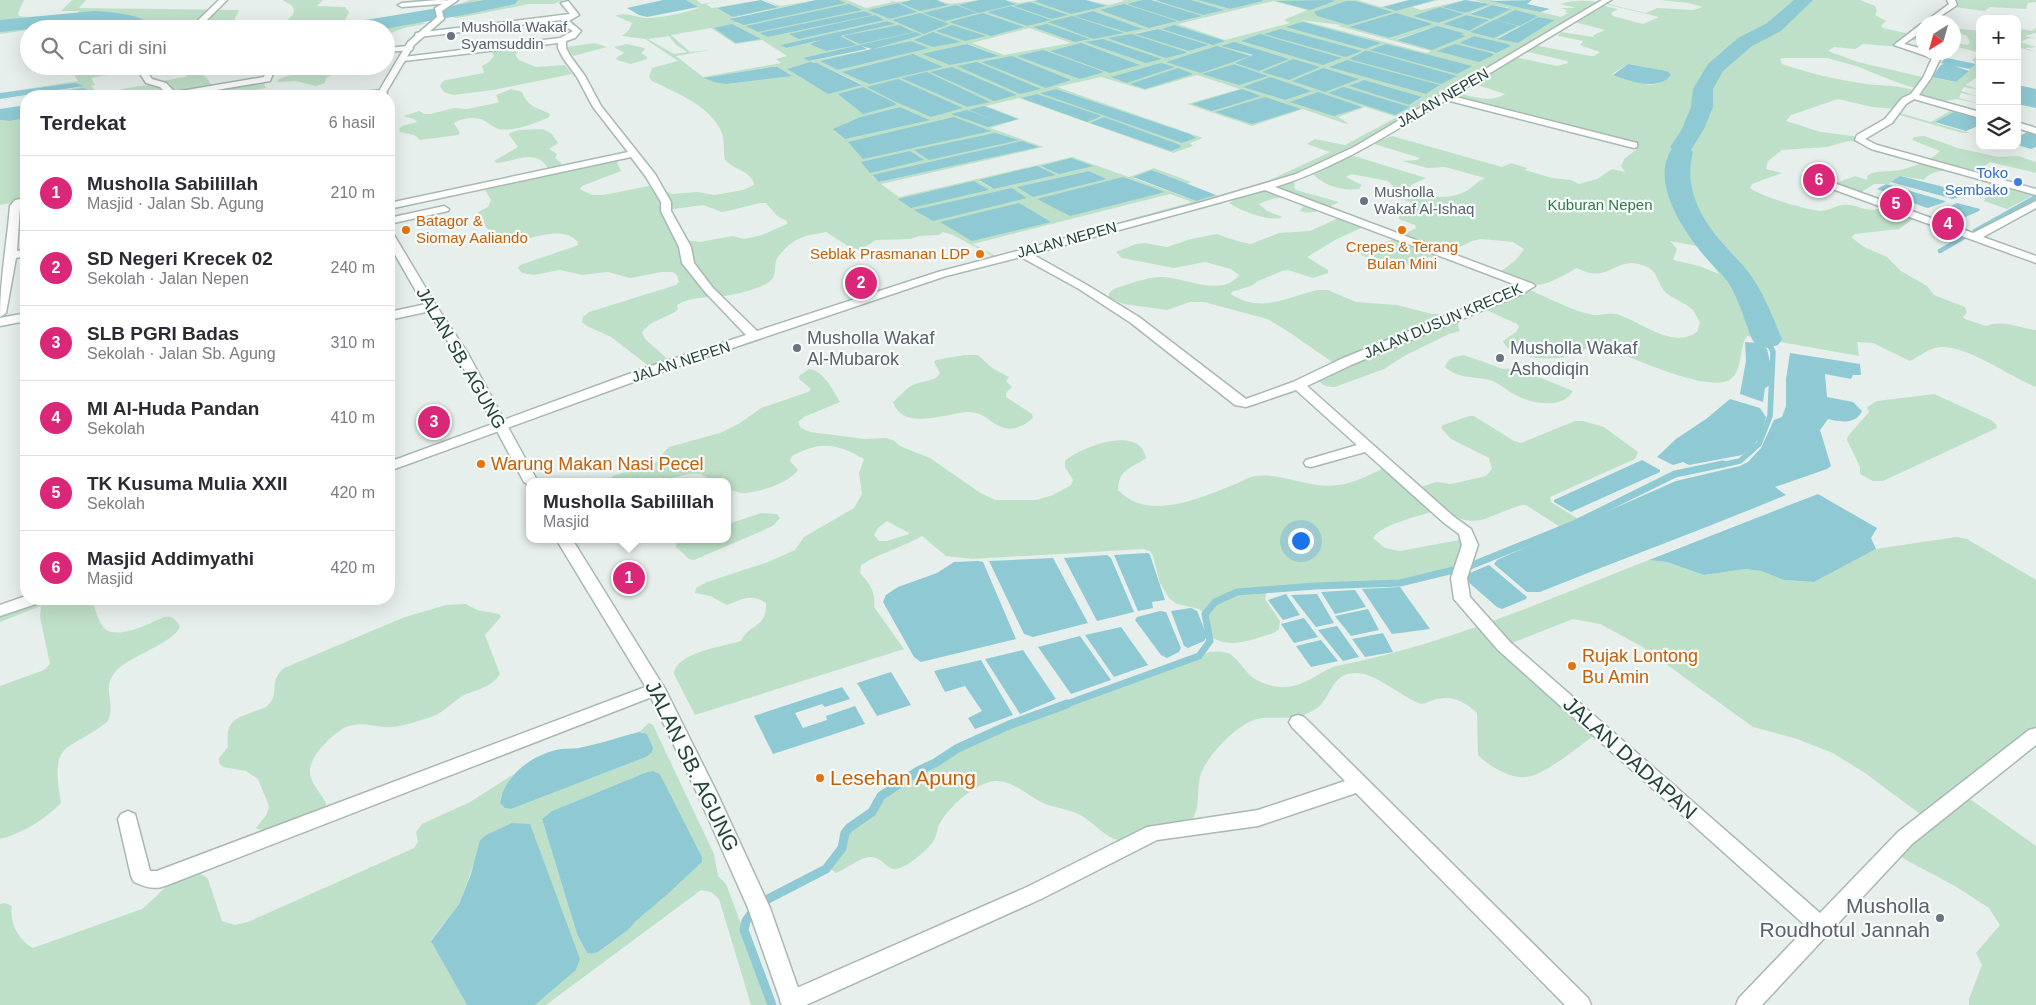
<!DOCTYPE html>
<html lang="id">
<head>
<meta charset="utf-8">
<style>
  body { margin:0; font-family:Arial,sans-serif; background:#f2f2f3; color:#2b2b33 }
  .controls { position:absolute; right:15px; top:15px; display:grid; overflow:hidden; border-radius:10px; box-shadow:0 5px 20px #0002 }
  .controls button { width:45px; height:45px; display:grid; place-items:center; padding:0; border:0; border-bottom:1px solid #e1e1e2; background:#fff; color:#2b2b33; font:25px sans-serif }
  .compass { position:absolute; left:1916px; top:15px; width:45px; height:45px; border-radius:50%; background:#fff; box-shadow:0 5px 20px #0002; rotate:217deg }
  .you { position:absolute; left:1300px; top:540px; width:18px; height:18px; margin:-12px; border:4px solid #fff; border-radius:50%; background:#1a73e8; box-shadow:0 0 0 8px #1a73e833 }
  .badge { display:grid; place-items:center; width:32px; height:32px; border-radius:50%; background:#db2777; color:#fff; font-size:16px; font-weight:700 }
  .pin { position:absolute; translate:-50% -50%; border:2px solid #fff; box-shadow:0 1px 5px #0006 }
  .popup { position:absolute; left:526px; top:478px; width:205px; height:65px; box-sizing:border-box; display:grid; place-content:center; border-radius:10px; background:#fff; filter:drop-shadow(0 1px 4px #0005); font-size:16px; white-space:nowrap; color:#7c7c81 }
  .popup b { font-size:19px; color:#2b2b33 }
  .popup::after { content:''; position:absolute; left:50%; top:100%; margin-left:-10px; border:10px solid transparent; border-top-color:#fff }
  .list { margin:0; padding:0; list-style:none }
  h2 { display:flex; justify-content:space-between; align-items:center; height:65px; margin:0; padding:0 20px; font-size:21px }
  h2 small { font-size:16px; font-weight:400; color:#7c7c81 }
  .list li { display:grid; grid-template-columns:32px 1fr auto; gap:15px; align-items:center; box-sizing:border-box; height:75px; padding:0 20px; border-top:1px solid #e1e1e2 }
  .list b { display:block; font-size:19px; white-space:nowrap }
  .list p { margin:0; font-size:16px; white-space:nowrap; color:#7c7c81 }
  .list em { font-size:16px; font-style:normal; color:#7c7c81 }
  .icon { flex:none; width:28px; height:28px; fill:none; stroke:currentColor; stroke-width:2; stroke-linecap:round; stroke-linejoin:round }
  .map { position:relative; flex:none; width:2036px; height:1005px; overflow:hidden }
  .search { position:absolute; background:#fff; box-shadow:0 5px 20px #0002; left:20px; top:20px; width:375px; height:55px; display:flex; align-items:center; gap:12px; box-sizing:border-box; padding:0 18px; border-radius:28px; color:#7c7c81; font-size:19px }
  .panel { position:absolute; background:#fff; box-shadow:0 5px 20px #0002; left:20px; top:90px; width:375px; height:515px; border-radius:20px }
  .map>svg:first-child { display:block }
</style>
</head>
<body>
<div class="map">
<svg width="2036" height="1005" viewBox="0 0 2036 1005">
  <rect width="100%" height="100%" fill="#e6efeb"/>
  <path fill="#bfe0c8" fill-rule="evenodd" d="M0,0H24L18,13L19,16L27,17L76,14L79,11H61L72,0H86L79,8L239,10L233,22L226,29H98V25H78V29H70L69,26L29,29V30L0,34Z
    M283,0H323L317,6L345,7L349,12L345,20L348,22L418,13L433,15L412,21L426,23L424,24L404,28L386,35V29H276C281,24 298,16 293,7C291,4 285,2 283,0Z
    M470,0H563L554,4H529L463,17L456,18L450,16L456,5Z
    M686,0H696L702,4L729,0L706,4L712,8L761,0L717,8L733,17L777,6L764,0L781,6L816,0L731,18L845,3L839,0H847L866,8L892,2L889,0L896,2L912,0L901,3L947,4L937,0L951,4L979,0L959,5L1015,3L1005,0L1019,3L1038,0L1035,1L1105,6L1086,0L1109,5L1124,1L1122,0H1142L1128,4L1201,16L1151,0L1223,10L1191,0H1198L1230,9L1262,0H1261H1357L1381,7L1409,0L1384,7L1396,11L1435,0H1439L1412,7L1421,10L1465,0L1443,7L1465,13L1489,4L1474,0H1491L1561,17L1568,13L1565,12L1567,10L1560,8H1576L1560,4C1574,0 1589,0 1601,3L1607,0H1614L1608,4L1646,13L1657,8L1693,10L1703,7L1688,3L1660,0H1860L1875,6L1877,11L1875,15L1886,21L1881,26L1883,28L1923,37V42L1906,38L1901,47L1863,44L1855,49L1834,47L1828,51L1858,62L1927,78L1932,77L1954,82H1956L1976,64L1972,60L1980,53V76H1978L1966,85L1980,90L1964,87L1961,91L1980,97L1961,93L1959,98L1980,104L1957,99L1945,101L1980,113V119L1954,112L1935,123L1970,133H1962L1896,114L1897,109L1872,107L1838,99L1791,115L1786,121L1821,132L1860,137L1863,142L1848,141L1827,147L1782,150L1768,161L1766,169L1782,173L1752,184L1750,188C1760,196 1806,210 1820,211C1828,211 1835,206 1843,205C1859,203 1867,216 1884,206L1916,217L1899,229L1855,234L1851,237L1864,247L1887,257L1901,271L1927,286L1934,295L1965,307L1967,313L1963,317L1965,319L1986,326C2002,319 2019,328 2036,330V387C2009,377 1962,341 1935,348C1927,350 1918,357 1910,361L1873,343L1857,342L1859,356L1747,336C1739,347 1743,368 1732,378C1713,397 1622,353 1598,344C1589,345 1582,352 1573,355C1556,361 1510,360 1503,341L1516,332L1519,327L1517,324L1480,307L1525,288C1547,297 1570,310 1593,315C1601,316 1608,312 1616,314C1642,321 1671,350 1697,332L1700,323C1698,319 1695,312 1692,309C1685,303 1674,299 1666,293C1658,286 1659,274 1649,268C1616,250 1611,287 1577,268C1538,290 1537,289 1496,274C1506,268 1518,260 1524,249L1513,242L1481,239L1472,241L1439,257H1428L1403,266L1388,262L1377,264L1360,254L1363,251L1399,237L1416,228L1415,225L1399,219V216L1411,208L1413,203L1398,198L1380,196V193L1393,186L1388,181L1351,174L1346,177L1362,185L1359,189C1343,191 1323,186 1312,173L1348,156H1354L1426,178L1411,185L1410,188C1429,198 1449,201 1468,190C1474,186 1478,181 1485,178L1445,167L1427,168L1402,161L1417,160L1420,158L1371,143L1392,136L1502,167L1511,163L1527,168L1525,170L1552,178L1571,180L1579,184L1597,179L1612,169L1625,172L1621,166L1625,158L1637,149L1446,97L1398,124L1300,176L998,259L953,235L943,232L939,235L919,236L910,239L876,240L860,250L851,248L826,232C806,236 796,236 782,252C780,255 777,257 776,261C774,271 777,278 766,284C754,290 738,294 725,296C708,298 692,296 677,305L678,309L675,312L650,324L642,332L645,339L670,361L650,367L611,337L587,326L582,322L583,317L589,312L676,285L679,282L677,275L672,272H662L630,278L608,272L582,275L560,270L534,275L522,273L518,268L520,265L573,247L578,245V242C561,223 528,242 507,242C495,237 480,225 478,212L488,207L491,200L485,190L493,185L609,160H616L621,171L582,186L580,189L592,195H603L654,185L672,194L697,192L715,195L743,190L754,185C753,172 733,169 725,160C723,151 725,142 722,133C711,106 677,93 652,81L649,77L652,68L678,61L645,39L622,36L629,30L632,23L616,16L617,15C629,12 637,18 649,18C666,17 684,13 699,8ZM1273,1L1307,10L1284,20L1290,23L1225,40L1178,24ZM898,3L916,12L890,19L869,10ZM1601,3L1659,17L1643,24L1613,16L1611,13L1618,9L1600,5ZM1492,5L1510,8L1491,19L1470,13ZM1011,6L1049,20H1050L988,12ZM1440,7L1463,14L1438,23L1414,16ZM864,11L872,15L768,37L760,33ZM1093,11L1142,29L1075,16ZM1466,15L1489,20L1468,31L1443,24ZM1538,17L1555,20L1518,43L1497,38ZM1300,20L1341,25L1338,26L1431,51L1427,53ZM887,21L894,24L786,48L780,45ZM1574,22L1605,30L1594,35L1593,37L1561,32L1558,36L1583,41L1580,45L1600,52L1594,56H1590L1534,45ZM1432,24L1389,38L1350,27ZM1437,26L1461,35L1397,40L1398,39ZM711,28L735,44L762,40L787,56L776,59L781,63L703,77L676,56L710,50L690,52L671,35ZM1029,28L1071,43L1004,55L972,43ZM1158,29L1209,45L1189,51L1135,33ZM922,35L872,49L911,41L927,48L838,70L821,61L869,50L810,61L804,58L859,46L867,48L861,46ZM669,36L675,44L687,52L674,54L648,39ZM1474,36L1508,44L1511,46L1498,53L1459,43ZM964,44H969L998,56L950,65ZM1222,46L1288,59L1236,63L1254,56ZM1524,51L1567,61L1568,63L1557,66L1514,57ZM1784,58H1827L1856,66L1896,82L1918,89L1916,91C1900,85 1883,86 1866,84C1838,80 1808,73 1782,64L1780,59ZM813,62L817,63L862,84L805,80L787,69ZM1234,64L1267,76L1203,74ZM1628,64L1667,71L1670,77L1658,84L1650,85L1612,74ZM772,67L791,76L727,84L704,78ZM1330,67L1439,85V86L1426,94ZM1197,75L1240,89L1187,104L1252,126L1303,109L1346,124L1348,123L1338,117L1365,107L1397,117L1345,145L1315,139L1307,144L1330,152L1268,181L1221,197L1216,195L1196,201L1133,178L1152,170L1187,184L1191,182L1154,168L1129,177L1072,157L899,197L881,184L1044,147L990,128L1020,119L986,106L1019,98L1173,153L1193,146L1190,143L1203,138L1057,87L1101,77L1145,90ZM902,78L989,101L967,107ZM1474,84L1505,94C1491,103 1474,97 1459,93ZM1244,86L1312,90L1285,100ZM1350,86L1421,97V98L1409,105ZM1056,89L1190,134L1195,136L1041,93ZM1037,94L1101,116V117L1022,98ZM1916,100L1950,111L1931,122L1900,113L1901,109ZM900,107L930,120L834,129L860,117ZM1038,146L880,182L872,176V175ZM1037,167L1055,175L994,189L979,181ZM1089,171L1107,179L1018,187ZM1170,194L1192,202L996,256L973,244ZM760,203H766L777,216L787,221V224L762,235L744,239L733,236L700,242L680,239L667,210L703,205L722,212L728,211ZM1670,241L1702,247L1701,249L1719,274L1699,266L1673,260L1677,249Z
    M1951,0H2036V2L2028,3L2026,9L1990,7L1984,11L1955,7L1952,6Z
    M1954,28L1980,31V53L1954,46V43L1967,45L1970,43L1967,36L1954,31Z
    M2017,28L2032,31L2036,28V33L2025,36L2036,39L2029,38L2020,42L2036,47L2025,48L2036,52L2020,48L2017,50Z
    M594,43L607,47L573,56L567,47Z
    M627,44L644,48L645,49L641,53L647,57V59L631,64L617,60L616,58L624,53L614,47Z
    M517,48L516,56L519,60L536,67L565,65L572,74L493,90L453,95L444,92L440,86L442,82L446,80L484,73L482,66L489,62L494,56L490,50Z
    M69,66H189L206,77L212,86L177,92L168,83L162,81L186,77L187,76L186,72L158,75L154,74L147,67L91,78L95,85L91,86L95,90L91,93C112,95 147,79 163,88L165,92C144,96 122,99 102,94C93,92 80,96 70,96L86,93L89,90L83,88L0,100L81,87L74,83L0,93L78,81Z
    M264,66H343L339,71L326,78L325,83L316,86L296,81L277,82L279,79L297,73L299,70L296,67L271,69Z
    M263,82L266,88L233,94L226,89Z
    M511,89L522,92C530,109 535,106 550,114L549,117C536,123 514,132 499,129C493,127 490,124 485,121C476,116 463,118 454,123L460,133L458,135L420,140L414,135L400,132L399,129L402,126L417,122L414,119L403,116L419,111L424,114H431L454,108L467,109L496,103L499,102L496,95Z
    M26,118V200L0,205V120L10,121Z
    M542,129L551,133L558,143L549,149L557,154L555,158L562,164L559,167L548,168C535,148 517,161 497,163L494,161L518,147L509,135L510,133L519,130Z
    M1924,136L1958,148L1998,157L2018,156L2036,162V173L1990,162L1981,168L1986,171L1978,176C1963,172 1934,165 1924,180L1900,176L1889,184H1874L1857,195L1831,185L1855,176L1867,180V176C1875,170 1884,172 1893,171C1907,170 1930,161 1940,151L1912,140L1914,137Z
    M1290,181L1295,183L1294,187L1296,190L1339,202C1327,208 1313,216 1300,211L1303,207C1294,192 1272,198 1259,204L1267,211L1283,217C1271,223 1239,210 1229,203L1240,197L1258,193Z
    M2009,185L2036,194L2007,209L1984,201L1985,198Z
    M1343,216L1368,225L1337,239L1307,257L1328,270V273L1313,278L1288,270L1282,271L1258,281L1253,285L1232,292L1231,294C1262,314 1286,297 1318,290H1328L1356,302L1397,305L1432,314H1454L1459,320L1458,327L1460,331L1449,334L1406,355L1384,369L1335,387C1327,387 1323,386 1318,380L1335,364L1286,330L1267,319L1256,316L1204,302H1190L1167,310L1124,304L1109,298V293L1114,289C1128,284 1145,278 1160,277C1180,275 1222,299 1239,275L1231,269L1205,262L1174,268L1122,258L1116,252L1136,244L1145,243L1167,247L1191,239L1217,234L1237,241L1251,244L1279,233L1310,231Z
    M964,355H978L992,368L1009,377L1006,381L1012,387L1006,393V397L1032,414L1033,418C999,446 993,410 967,412C947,413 903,432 893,402C898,398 907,388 911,386C921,380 934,383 940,373L934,362L936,360Z
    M1464,355L1503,369L1517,368L1573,391C1561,411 1529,403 1512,393C1505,389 1498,382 1489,380C1473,376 1458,379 1445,367C1448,357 1455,357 1464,355Z
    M809,369C824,371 833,390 840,402L804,417L798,422L801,428L810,432L865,439L886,438L893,440L900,446L930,458L979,492L995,500H1036L1053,495L1071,485L1073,480L1065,467V461C1081,447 1140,424 1146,458C1131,469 1119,468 1118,490C1148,522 1200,498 1233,485C1239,483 1245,479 1251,477C1279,470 1310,490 1338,485C1356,483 1373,473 1388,466L1415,489L1436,482L1451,484L1486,476L1492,469L1489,458L1451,439L1441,428L1443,425L1469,416H1474L1514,441L1521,443L1575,421H1583L1604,427L1638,452L1635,459L1550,497L1551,502L1578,519L1560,527L1526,505H1522C1481,517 1483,531 1438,510C1423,515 1381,524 1373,538L1385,548L1400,551L1470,538L1460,569L1400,583L1315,586L1270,589L1266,594L1265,599L1280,621L1279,629L1274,633C1251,639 1233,650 1211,637L1205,614L1199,609L1177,604L1169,598L1160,583L1153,556L1150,551L1143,549L972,559L946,556L922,536C903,547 880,553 861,565L860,573C870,584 876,592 874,607L904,649L695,715L674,674C675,653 724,646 741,641C750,623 767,628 766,603C752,593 742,599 727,605L710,596L695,593L696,588L707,582L768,562L795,550L804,537L854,508L862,494L859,473L864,459C836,443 820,441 792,456L790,461L798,470C789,483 762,491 747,493C740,494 734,491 728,488V482H716L700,474H689L655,482H608L613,476L660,461L664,459L662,454L669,447L720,433L740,423L761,408L808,392L811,389L799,379V376ZM887,521L909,533V534L887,541H879L874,535L878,528Z
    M1934,394L1991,420L1996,424L1997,428L1883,481H1873L1860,474V467L1847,440L1848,436L1869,412L1867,407L1877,401Z
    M761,513L777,514L780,518L774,525L762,531L694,560L689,559L676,547L678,539H728V524Z
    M1956,537L1967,539L2036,580V735L1963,794L2036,846V1005H1969V999L1982,965L1976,953L2000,925L1989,908L1955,886L1904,859L1894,848L1928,820L1865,773L1833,753L1797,739L1753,727L1641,646L1600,624L1573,619L1504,646L1600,731C1583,743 1546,775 1526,777C1510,779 1489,766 1478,755L1477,713C1458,696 1446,694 1422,704C1401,698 1377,672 1354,673C1331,674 1331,698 1317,708C1299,721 1283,717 1263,718C1241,719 1211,752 1202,771C1194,789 1205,817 1182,828C1175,831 1130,842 1123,841C1120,841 1115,839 1112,838C1100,832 1091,820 1078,814C1066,808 1052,808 1039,801C1026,794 1011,780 995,781C975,783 952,805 941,821C937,827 937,836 933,842C927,850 904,871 893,869C885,867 880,856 870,857C858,858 847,869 836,873L831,869L830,864L842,848L845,833L849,828L872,812L881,796L918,771L935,763L958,748L1009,725L1210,652C1217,652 1224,651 1230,654C1239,660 1244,670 1252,677C1263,685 1280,689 1293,686C1310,682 1321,671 1336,666C1445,645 1546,600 1649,560L1667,562L1704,575L1746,569L1761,571L1784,580L1814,582L1876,549Z
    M33,599H91C95,607 98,621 104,628C116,641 151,623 164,617C172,616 175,619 180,626C176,642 130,656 117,670C99,688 118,704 107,722C66,754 50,738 61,803C44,820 23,833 0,839V686L44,670L50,664L40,617L41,606L0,622V611Z
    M466,604L477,610L499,614L501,617L485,635L500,674C491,688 478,689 464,695C454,701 446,710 436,715C423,720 405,726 391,727C376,728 367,721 349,726C335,730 310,756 310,770C309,781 320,792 325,801L326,805L324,809C309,815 269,836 256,828L267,814L269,806L258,779L246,771L223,767L219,763V758L228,747C225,719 236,719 258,710C261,709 266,708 268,705C280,695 268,681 284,668L405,617L446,605Z
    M649,723L653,725L714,854L718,876L726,884L772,1005H751L719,899L711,892L701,890L546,1005H535L576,970L580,959L576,950L474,864L459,904L431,940L467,1005H0V904L5,903L12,906C9,922 18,940 33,948L142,909C158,897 186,858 208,879L222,921L235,925L248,922L414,848L418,842L416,832L422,824L470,802L514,774L501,796L500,803L505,807L511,809L646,757L643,732H639ZM653,771L660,774L702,857V862L669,893L636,921L628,930L598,952L592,954L587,953L577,934L542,819L552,811L647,772Z"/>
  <path fill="#8ec9d4" d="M663,0H686L698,7L647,17L639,15L627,8Z
    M761,0L778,7L733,17L717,8Z
    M816,0H839L846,3L744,25L730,19Z
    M912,0H937L948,5L920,11L900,3Z
    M979,0H1005L1016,4L979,13L958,5Z
    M1038,0H1086L1106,6L1071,14L1034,1Z
    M1142,0H1151L1202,16L1180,21L1127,4Z
    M1155,0H1191L1224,10L1203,15Z
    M1198,0H1261L1263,1L1230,9Z
    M1331,0L1335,1L1310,10L1276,1Z
    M1409,0H1435L1396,11L1383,7Z
    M1465,0L1490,4L1465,13L1442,7Z
    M1532,0L1527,4L1550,9L1540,12L1490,1Z
    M1346,1H1355L1393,12L1348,25L1317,16L1314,12Z
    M1030,2L1068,15L1052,19L1014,6Z
    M898,3L917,12L890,19L868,10Z
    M849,4L862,10L758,32L746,26Z
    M1124,4L1177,21L1149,28L1100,10Z
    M956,5L977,13L945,21L923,13Z
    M1492,5L1511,9L1491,19L1470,14Z
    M1011,6L1051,20L1027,26L987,12Z
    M1440,7L1464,14L1438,23L1413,16Z
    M1515,10L1538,16L1520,26L1495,20Z
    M864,11L873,15L768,37L759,33Z
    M1093,11L1143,29L1126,32L1074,16Z
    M920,13L949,24L924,34L892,20Z
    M983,13L1024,27L991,36L949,22Z
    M1396,13L1433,24L1389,38L1349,27Z
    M875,15L884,20L799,39L789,34Z
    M1466,15L1489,20L1469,31L1443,24Z
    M1072,16L1124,33L1093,39L1048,22Z
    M1538,17L1555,20L1518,43L1497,39Z
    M1494,20L1518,26L1494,38L1470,32Z
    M887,21L895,24L840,36L857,45L826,51L810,44L821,40L786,48L780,45Z
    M1302,22H1303L1381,43L1365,49L1286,27Z
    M732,24L761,39L736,43L714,28Z
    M1047,24L1090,39L1075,42L1033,27Z
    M899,25L914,32L860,44L843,36Z
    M952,25L986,36L965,41L936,31Z
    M1174,25L1225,41L1213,45L1162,29Z
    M1437,26L1463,33L1461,35L1466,36L1432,50L1397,40Z
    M1158,29L1209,45L1189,51L1135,34Z
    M1281,29L1362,51L1346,57L1264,34Z
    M916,32L922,35L873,49L911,41L929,48L838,70L820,61L872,49L861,46L867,49L809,61L803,58Z
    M933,32L961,42L933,47L914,40Z
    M1132,34L1186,52V53L1166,58L1107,38Z
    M1260,34L1342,58L1323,65L1241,41Z
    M1474,36L1508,44L1511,46L1497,53L1459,43Z
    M1103,39L1162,59L1146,63L1085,42Z
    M1234,42L1289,59L1259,71L1235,63L1253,55L1221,46Z
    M1081,43L1140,65L1110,73L1050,51Z
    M967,44L999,56L950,65L922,54Z
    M1386,44L1472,66L1457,74L1370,50Z
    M1455,44L1491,53L1494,55L1479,62L1437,51Z
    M1217,46L1250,56L1201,73L1166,62Z
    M1043,50L1104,72L1080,79L1017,56Z
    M1365,51H1369L1457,76L1441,84L1349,59Z
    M913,54L943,67L869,84L842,72Z
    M1012,56L1071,80L1046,88L981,62Z
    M1945,58H1947L1976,64L1970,69L1955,66L1969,71L1956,82L1932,77L1941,65L1944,64L1941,63Z
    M1293,59L1320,67L1289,80L1262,72Z
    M1347,60L1440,85L1426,94L1329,67Z
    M810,62L817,63L862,85L828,94L787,69Z
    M977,62L1041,89L1020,94L957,66Z
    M1161,63L1175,67L1127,83L1111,77Z
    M1234,64L1268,76L1239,85L1202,74Z
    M1628,64L1667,71L1671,75C1658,92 1630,81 1613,75Z
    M772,67H777L792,76L727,84L718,83L703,78Z
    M952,67L1017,95L994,101L930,72Z
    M1178,68L1193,74L1145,89L1130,84Z
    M1323,68L1359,79L1325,92L1292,81Z
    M927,72L990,102L967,107L901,78Z
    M1270,77L1312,91L1285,100L1243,87Z
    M898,79L963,108L931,117L896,102L867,87Z
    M1364,80L1422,97L1409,105L1349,86Z
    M74,83L84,86L0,99V93Z
    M2017,85L2036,89V108L2017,104V98L2022,99L2017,97Z
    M863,87L895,103L896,105L863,114L838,94Z
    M1344,87L1410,107L1395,115L1328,93Z
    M83,88L89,90C81,100 41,96 27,96Z
    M1056,89L1190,134L1196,138L1182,143L1040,93Z
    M1242,89L1261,96L1212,111L1192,104Z
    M1318,92L1362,107L1334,116L1290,102Z
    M1037,94L1102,116L1087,122L1021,98Z
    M1265,97L1301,109L1252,124L1215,112Z
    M26,105V118L10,121L0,120V109Z
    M984,106L1018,119L988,127L951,114L967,110L999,122L969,110Z
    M900,107L930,120L845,139L833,129L860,117Z
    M1954,112L1980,119V125L1966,131L1935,122Z
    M954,117L991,131L863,159L848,142Z
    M1104,117L1180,145L1181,147L1171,151L1090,123Z
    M2028,132L2036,134V147L2031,149L2017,145V137Z
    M995,133L1019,140L929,160L914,150Z
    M1022,141L1039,147L879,182L872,175Z
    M910,151L924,160L870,173L861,162Z
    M1071,158L1093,166L1059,174L1041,166Z
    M1037,166L1056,175L994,189L979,180Z
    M1152,170L1216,195L1196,201L1133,177Z
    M1089,171L1107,179L1033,197L1017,187Z
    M1900,176L1964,192L1966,194L1953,199L1891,182Z
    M1123,177L1165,192L1070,216L1037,199Z
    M974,181L989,190L911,208L898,199Z
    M1886,184L1945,201V202L1928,208L1924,207L1877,189Z
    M1012,188L1027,198L933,221L914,210Z
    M1019,203L1051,222L972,241L940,222Z
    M1957,203L1980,209L1979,211L1961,219L1939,212Z
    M1745,342L1758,343L1767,349L1772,371L1770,385L1765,388L1763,402L1740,394L1746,361Z
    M1790,353L1860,364L1861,375H1853L1851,379L1825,374L1827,397L1853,402L1862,411C1855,425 1841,422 1828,419L1820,430L1831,466L1827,469L1775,487L1786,495C1704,529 1622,559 1540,592H1527L1494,564L1497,560L1676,481L1740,466L1748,462L1761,448L1774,420L1782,417L1786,406V379Z
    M1730,399L1760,408L1766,417C1761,436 1759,443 1742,455L1689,465L1683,462L1673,465L1657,457L1676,439L1706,419Z
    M1642,460L1660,470V472L1571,512L1554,502V500Z
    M1818,494L1877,528L1871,538L1876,549L1814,582L1784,580L1761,571L1746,569L1704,575L1667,562L1649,560Z
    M1148,553L1150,555L1165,600L1152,602L1153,608L1138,611L1114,555Z
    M1107,555L1111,558L1134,612L1097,621L1064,558Z
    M1053,558L1088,623L1033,637L1024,634L989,561Z
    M978,561L983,562L1016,639L921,662L914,657L883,602L886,595L898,587L937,573L954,562Z
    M1489,565L1527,597L1526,599L1502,609L1497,607L1466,580L1465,575Z
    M1400,587L1430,629L1392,634L1362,589Z
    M1355,590L1366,607L1335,614L1321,592Z
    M1286,594L1300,615L1283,620L1268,600Z
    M1317,594L1334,623L1316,627L1291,595Z
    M1191,608L1197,611L1207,636L1204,641L1188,648L1184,646L1171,611Z
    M1368,609L1379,630L1351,636L1335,616Z
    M1160,611L1166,612L1181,648L1179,652L1167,658L1161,655L1135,620L1137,617Z
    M1304,618L1318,637L1294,643L1281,624Z
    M1337,626L1359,657L1343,661L1318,630Z
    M1121,627L1148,665L1114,677L1085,635Z
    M1383,633L1393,652L1365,657L1352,639Z
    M1080,636L1111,680L1071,694L1038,647Z
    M1321,640L1338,661L1311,667L1296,646Z
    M1023,650L1056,699L1020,714L985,659Z
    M981,660L1013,715L975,729L968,718L982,711L965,686L945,692L934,671Z
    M891,672L911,705L877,716L857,683Z
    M842,687L850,699L825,707L822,704L795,713L803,728L827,720L826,716L855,706L865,724L773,754L754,716Z
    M639,732L647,734L653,748L652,752L646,757L511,809L505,808L500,803C504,776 531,756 556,750C563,748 571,749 579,748C599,744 619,737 639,732Z
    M653,771L660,774L702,857V862L669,893L636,921L628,930L598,952L592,954L587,953L577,934L542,819L552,811L647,772Z
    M512,823L530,824L580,959L576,970L535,1005H467L431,941L459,904L471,874L480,840L486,835Z"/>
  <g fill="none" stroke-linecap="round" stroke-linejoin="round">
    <path stroke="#8ec9d4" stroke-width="4.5" d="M1975,231L2036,197
      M1940,251L1964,237"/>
    <path stroke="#8ec9d4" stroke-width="5.5" d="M1717,466L1740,461L1759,444L1770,416L1773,352L1767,339"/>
    <path stroke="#8ec9d4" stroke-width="7" d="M1064,705L1199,656L1210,641L1205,614L1215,602L1237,592L1315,586L1400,583L1470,566L1574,524L1675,474L1723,464"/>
    <path stroke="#8ec9d4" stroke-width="9" d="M768,899L826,869L842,848L845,833L849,828L872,812L881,796L918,771L935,763L958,748L1009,725L1067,704
      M754,910L746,921L744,930L772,1005"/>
    <path fill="#8ec9d4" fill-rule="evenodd" d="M485,0H518L515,4L469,14L384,29H340L342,25L349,23Z
      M1794,0H1813L1781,31L1752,46L1723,71L1713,89V107L1704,129L1691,150L1693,152C1683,189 1702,221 1727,248C1735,258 1745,266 1752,277C1765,296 1773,318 1782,339L1778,345L1767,348L1756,345L1752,339C1744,320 1739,299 1728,282C1722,274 1714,267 1707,259C1685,234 1649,182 1672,149L1670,147L1682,129L1691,107L1693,89L1708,64L1738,38L1767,23Z
      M94,11C111,12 146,14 156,29H131L113,23L94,22L0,32V20Z"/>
    <defs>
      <path id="minor" d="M219,0H227L198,29H189Z
        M438,0L457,1L453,3L402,7L398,5L402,3Z
        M1602,0H1611L1452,96L1637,143V147L1634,148L1446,100C1391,133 1337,168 1275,187L1533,284L1535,286L1522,294L1351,365L1307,386L1453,516L1471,529L1478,545L1467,578L1470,597L1510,642L1820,913L1898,832L2029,730L2036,728V745L1912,844L1762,1005H1736L1739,998L1807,927L1498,650L1454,599L1451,578L1462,545L1459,534L1443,522L1365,452L1311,467L1306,466L1304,463L1306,460L1357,445L1296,390L1246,407L1235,405L1131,323L1079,289L1021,257L946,276L658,373L389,471V462L648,367L746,335L705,292L682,263L679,247L661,211V202L646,177L631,157L389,209V203L628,152L593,107L577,77L563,58L558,48V43L404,61L400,59L404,57L560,38L573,31L564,26L561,20L419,37L415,35L416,33L570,14L561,3L568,1L579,15L569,21L581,31L575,38L566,41V48L571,57L585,76L601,106L655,174L671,202V211L691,247L694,263L713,288L757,331L938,272L1202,202L1296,174L1354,147ZM1265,190L1519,286L1341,359L1293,382L1246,399L1139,317L1087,285L1032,254Z
        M1947,0H1955L1957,5L1932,22H1925L1949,4Z
        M1921,24H1924V30L1904,44L1924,49V52H1933L1941,57L1931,78L1919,95L1980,112V118L1914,99L1906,104L1892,123L1865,139L1877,145L2036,189V195L1871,149L1855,140L1857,135L1885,119L1902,98L1911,94L1923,78L1932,58L1894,45Z
        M409,46L413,48L412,50L386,52V48Z
        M135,66H143L152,79L166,83L175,92L264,77L268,67L271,66H297L274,71L270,81L181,96H169L160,87L146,83Z
        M383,90L387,93L386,95L352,96L356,93Z
        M2017,122L2036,128V134L2017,128Z
        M1831,182L1973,233L2036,201V208L1983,237L2036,256V263L1827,187V183Z
        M26,198V204L20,207L17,251L26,250V256L16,258L6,313L0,317C0,279 7,243 10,206L15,200Z
        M444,206L449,209L448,211L389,224V218Z
        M431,303L435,304L437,307L435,310L389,320V312Z
        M26,313V321L0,326V318Z
        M26,596V599H41L39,603L0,616V605Z
        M656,683L662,685L665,689L662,693L165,886C154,890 145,887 134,882L131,876L118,819L121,814L128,811L135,814L150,871H157Z
        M1298,715L1304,717L1588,998L1591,1005H1565L1356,793L1258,826L1157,840L1041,899L806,1005H782L780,1001L783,994L1027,887L1147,827L1258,810L1345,781L1292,727L1289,722L1292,717Z"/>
      <path id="tertiary" d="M449,0H458L442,11L444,19L414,45L384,96H376L408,42L437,17L435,8Z
        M389,232L394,235L437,307L467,352L538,482H530V486L524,482L455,352L425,307L389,244Z
        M556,539H572L665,689L717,793L770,908L804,1005H782L748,908L697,793L647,689Z"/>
    </defs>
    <use href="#minor" stroke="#a8b8b2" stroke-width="3"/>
    <use href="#tertiary" stroke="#a8b8b2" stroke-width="3"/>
    <use href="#minor" fill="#fff" fill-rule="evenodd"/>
    <use href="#tertiary" fill="#fff" fill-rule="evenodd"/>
  </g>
  <g fill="#6b7280" stroke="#f7fbf9" stroke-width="2">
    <circle cx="451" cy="36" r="5"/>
    <circle cx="1364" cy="201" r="5"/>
    <circle cx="797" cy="348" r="5"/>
    <circle cx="1500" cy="358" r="5"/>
    <circle cx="1940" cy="918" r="5"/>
  </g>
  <circle fill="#3f7fe0" stroke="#f7fbf9" stroke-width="2" cx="2018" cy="182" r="5"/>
  <g fill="#e8710a" stroke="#f7fbf9" stroke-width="2">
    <circle cx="406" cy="230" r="5"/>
    <circle cx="1402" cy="230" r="5"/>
    <circle cx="980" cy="254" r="5"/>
    <circle cx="481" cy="464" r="5"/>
    <circle cx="1572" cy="666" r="5"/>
    <circle cx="820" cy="778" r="5"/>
  </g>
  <g text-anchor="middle" stroke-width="4.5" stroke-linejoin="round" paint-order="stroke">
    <g font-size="15" fill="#5b616d" stroke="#f7fbf9" text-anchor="start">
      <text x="461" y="32">Musholla Wakaf<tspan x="461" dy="17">Syamsuddin</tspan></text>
      <text x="1374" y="197">Musholla<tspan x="1374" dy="17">Wakaf Al-Ishaq</tspan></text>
    </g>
    <g font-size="15" fill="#24423a" stroke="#f7fbf9">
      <text transform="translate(1443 98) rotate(-30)" y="5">JALAN NEPEN</text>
      <text transform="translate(1067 240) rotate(-15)" y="5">JALAN NEPEN</text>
      <text transform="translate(1443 321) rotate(-23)" y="5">JALAN DUSUN KRECEK</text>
      <text transform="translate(681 362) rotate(-18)" y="5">JALAN NEPEN</text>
    </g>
    <g font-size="15" fill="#366cbe" stroke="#f7fbf9" text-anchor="end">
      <text x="2008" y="178">Toko<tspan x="2008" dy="17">Sembako</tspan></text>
    </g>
    <g font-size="15" fill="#2d7a4b" stroke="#f7fbf9">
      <text x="1600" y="210">Kuburan Nepen</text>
    </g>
    <g font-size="15" fill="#c56008" stroke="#f7fbf9" text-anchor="start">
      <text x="416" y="226">Batagor &amp;<tspan x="416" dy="17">Siomay Aaliando</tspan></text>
      <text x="1402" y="252" text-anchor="middle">Crepes &amp; Terang<tspan x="1402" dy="17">Bulan Mini</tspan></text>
      <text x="970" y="259" text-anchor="end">Seblak Prasmanan LDP</text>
    </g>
    <g font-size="18" fill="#5b616d" stroke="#f7fbf9" text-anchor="start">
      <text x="807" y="344">Musholla Wakaf<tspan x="807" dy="21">Al-Mubarok</tspan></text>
      <text x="1510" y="354">Musholla Wakaf<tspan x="1510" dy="21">Ashodiqin</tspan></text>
    </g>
    <g font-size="18" fill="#24423a" stroke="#f7fbf9">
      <text transform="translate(461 358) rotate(60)" y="6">JALAN SB. AGUNG</text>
    </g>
    <g font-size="18" fill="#c56008" stroke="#f7fbf9" text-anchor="start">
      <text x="491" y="470">Warung Makan Nasi Pecel</text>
      <text x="1582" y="662">Rujak Lontong<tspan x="1582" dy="21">Bu Amin</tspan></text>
    </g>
    <g font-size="21" fill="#24423a" stroke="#f7fbf9">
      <text transform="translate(1630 758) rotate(42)" y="7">JALAN DADAPAN</text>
      <text transform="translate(692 766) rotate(64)" y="7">JALAN SB. AGUNG</text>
    </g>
    <g font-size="21" fill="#c56008" stroke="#f7fbf9" text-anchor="start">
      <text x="830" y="785">Lesehan Apung</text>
    </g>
    <g font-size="21" fill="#5b616d" stroke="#f7fbf9" text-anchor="end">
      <text x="1930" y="913">Musholla<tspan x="1930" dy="24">Roudhotul Jannah</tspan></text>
    </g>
  </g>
</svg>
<div class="controls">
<button>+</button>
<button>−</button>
<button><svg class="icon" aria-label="layers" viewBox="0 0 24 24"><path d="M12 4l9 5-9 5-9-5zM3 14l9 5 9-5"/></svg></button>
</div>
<svg class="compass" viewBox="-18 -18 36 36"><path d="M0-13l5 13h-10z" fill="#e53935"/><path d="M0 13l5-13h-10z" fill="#7c7c81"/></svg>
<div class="you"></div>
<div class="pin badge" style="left:629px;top:578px">1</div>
<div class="popup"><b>Musholla Sabilillah</b>Masjid</div>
<div class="pin badge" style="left:861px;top:283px">2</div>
<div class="pin badge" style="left:434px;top:422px">3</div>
<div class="pin badge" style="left:1948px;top:224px">4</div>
<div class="pin badge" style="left:1896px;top:204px">5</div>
<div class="pin badge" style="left:1819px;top:180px">6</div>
<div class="search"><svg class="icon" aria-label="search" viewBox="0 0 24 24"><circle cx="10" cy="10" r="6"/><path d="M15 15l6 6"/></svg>Cari di sini</div>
<section class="panel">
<h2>Terdekat<small>6 hasil</small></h2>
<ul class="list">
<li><span class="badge">1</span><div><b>Musholla Sabilillah</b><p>Masjid · Jalan Sb. Agung</p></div><em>210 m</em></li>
<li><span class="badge">2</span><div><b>SD Negeri Krecek 02</b><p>Sekolah · Jalan Nepen</p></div><em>240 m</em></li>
<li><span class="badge">3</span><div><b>SLB PGRI Badas</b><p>Sekolah · Jalan Sb. Agung</p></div><em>310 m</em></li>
<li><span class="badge">4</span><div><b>MI Al-Huda Pandan</b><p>Sekolah</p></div><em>410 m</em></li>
<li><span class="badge">5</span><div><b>TK Kusuma Mulia XXII</b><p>Sekolah</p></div><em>420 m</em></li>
<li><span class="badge">6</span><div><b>Masjid Addimyathi</b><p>Masjid</p></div><em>420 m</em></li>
</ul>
</section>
</div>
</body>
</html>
